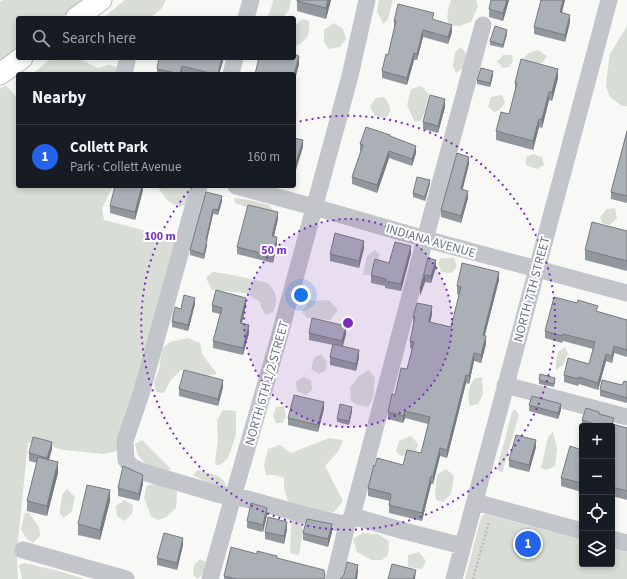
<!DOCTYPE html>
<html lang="en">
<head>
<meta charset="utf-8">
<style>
  body { margin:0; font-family:"Source Sans 3",sans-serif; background:#20242c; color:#f1f3f6 }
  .controls { position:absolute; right:12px; bottom:12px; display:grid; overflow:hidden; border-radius:4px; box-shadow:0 2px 6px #0003 }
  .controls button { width:36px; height:36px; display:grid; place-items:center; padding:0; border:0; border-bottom:1px solid #363941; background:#171b24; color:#f1f3f6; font:20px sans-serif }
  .you { position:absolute; left:301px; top:295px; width:14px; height:14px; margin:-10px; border:3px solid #fff; border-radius:50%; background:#1a73e8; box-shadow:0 0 0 6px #1a73e833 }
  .badge { display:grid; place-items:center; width:26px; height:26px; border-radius:50%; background:#2563eb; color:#fff; font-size:13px; font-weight:700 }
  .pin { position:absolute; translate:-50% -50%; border:2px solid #fff; box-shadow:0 1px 4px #0006 }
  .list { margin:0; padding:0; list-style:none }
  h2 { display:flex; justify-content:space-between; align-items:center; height:52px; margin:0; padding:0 16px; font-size:17px }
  h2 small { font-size:13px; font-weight:400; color:#9ea1a6 }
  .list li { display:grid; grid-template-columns:26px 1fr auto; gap:12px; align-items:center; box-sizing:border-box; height:64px; padding:0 16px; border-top:1px solid #363941 }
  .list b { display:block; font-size:15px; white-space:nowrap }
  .list p { margin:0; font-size:13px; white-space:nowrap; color:#9ea1a6 }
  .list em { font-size:13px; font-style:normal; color:#9ea1a6 }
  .icon { flex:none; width:22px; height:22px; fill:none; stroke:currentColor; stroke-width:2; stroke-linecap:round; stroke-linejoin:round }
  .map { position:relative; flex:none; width:627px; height:579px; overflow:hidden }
  .search { position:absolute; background:#171b24; box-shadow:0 2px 6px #0003; left:16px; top:16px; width:280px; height:44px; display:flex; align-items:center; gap:10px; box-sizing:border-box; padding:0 14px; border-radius:4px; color:#9ea1a6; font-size:15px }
  .panel { position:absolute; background:#171b24; box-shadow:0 2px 6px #0003; left:16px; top:72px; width:280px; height:116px; border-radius:4px }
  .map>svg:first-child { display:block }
</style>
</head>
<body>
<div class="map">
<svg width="627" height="579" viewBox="0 0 627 579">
  <rect width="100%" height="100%" fill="#f8f8f6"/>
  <path fill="#d8ddd6" d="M4,0H84L60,18H18V48L0,61V2Z
    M125,0H166L162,8L150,18H103Z
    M273,0H291L289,10L283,18H266C270,13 272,7 273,0Z
    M379,0H393L388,19L383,24L377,11Z
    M451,0H476L478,6L471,22L459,26L449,25C446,19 448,7 451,0Z
    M302,19L309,21C310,35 308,39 296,46L294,44V27Z
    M334,23L343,29L346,39L340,47L329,49L324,42V30Z
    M627,26V106H622L610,97L606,87L608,68L610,54Z
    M461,47L467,55L465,66L456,73L453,66L455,52Z
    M538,50L547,56L542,63L533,65L522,61L528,53Z
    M503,55H512L513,61L509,67L502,68L500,64L497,62Z
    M52,58H83V61L98,68L109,65L117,67L118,74H32Z
    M6,85L18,99V186H113L102,208L104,220L181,240L121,450L104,454L64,450L34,442L28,443L18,541L17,558L18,579H0V89Z
    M421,86L429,94L425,111L421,121H414L407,105L411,89Z
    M502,95L505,103L499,110L494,112L488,107L491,97Z
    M384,97C390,105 393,110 386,118L375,116L370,106L376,98Z
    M533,154L542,157L544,165L537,169L526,165V157Z
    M159,186H186L190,191L187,203L180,207L168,201L159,189Z
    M234,198L250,200L269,205L273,210C259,213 248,208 235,203Z
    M615,208L617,218L610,225L602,223L600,217L607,209Z
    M375,250L380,255L369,275H363L367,256Z
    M441,258H454L457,266L452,273L441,272L438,263Z
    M213,272C232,274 250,279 268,283C277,293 278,300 273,312L266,315L262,309L260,302L246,293L212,290L206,278Z
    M329,300L338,310L330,320L307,318L302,312L309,301Z
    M188,338L200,343L202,354L217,374L205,376L181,370L170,381L164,393L156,392L154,382L159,369L162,349L170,342Z
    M565,347L568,354L563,365L556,370V362L558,352Z
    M321,354L327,362L326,370L319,374L311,369L314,358Z
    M369,370L375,378L373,399L368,407L358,405L351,401L350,388L359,376Z
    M303,377L311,380L312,390L306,395L297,391L296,382Z
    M482,377L483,394L478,404L470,406C467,396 468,388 474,379Z
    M284,406L286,417L282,423H276L273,416L276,407Z
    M515,409L519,415L502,473L497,469L512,412Z
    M223,410L236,411V435L228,458L220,465H216L215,462L218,440L217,420Z
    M553,432L557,448L555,466L546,470L541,468L545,451L548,437Z
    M411,436L418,444L416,452L401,456L396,452L399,441Z
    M329,438L343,440L338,452L325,466L343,501L334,512L305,509L288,501L284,489V478L274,475H266L264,465L268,449L280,445L291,453Z
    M142,440L171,469L167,470L147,466L138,455L135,444Z
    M446,469L454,476L451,494L443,502L436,500L435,494L437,475Z
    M198,470L218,476L225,482L226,488C214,486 203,481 193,475Z
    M162,484L177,492L176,508L166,517L158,520L151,516L144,498L147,485Z
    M67,489L75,497L72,511L64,518L60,514V510L62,495Z
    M124,500L133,505L132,514L124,521L117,516L116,506Z
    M25,513H29L39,527L40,536L33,543L26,538L21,529Z
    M485,514L582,540V564H612V548L627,552V579H465L480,521L482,516Z
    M301,519L303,531L299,555L290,553L291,527L292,521Z
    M362,533L378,534L389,541L388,555L382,560H372L357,552L353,539Z
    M419,552L426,561L422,569L408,567V555Z
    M200,559L206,562L203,573L198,579L193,575L194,565Z
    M24,563L59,571L85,579H22L19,565Z"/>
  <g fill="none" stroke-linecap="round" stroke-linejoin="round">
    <defs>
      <path id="major" d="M76,18L101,0
        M0,74L22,58"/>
    </defs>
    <use href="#major" stroke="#b4b7bc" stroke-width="23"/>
    <path stroke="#babcbf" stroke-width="2.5" stroke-dasharray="2 2" stroke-linecap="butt" d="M473,579L489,522"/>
    <path stroke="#c2c5c9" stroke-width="17" d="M246,18L251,0
      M124,74L127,61
      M231,74L235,58
      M199,186L141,394L125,441L126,460L131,466L143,472L221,495L247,499L301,514L347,525
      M236,186L314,207L425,239L627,293
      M505,385L627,417
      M475,502L582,531
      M352,516L404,531L463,546
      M612,539L627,543
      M23,550L126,579
      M210,579L233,497L278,341L350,76L367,0
      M334,579L347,525L352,516L425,239L483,25
      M454,579L609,0"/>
    <use href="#major" stroke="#fff" stroke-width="21"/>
  </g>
  <path fill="#92979d" d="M297,0H331L326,19L297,11Z
    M509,0L503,21L489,17V9Z
    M541,0H565L562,12L570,22L565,42L534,34V27Z
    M434,20L452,32L448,44L423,37L417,60H414L407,85L382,78V71L388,55L394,28V21Z
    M507,34L503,48L490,45V41Z
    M223,58V61L219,74H157V69Z
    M493,75L490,87L477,84V80Z
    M558,78L552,101L549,100L542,128L539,127L533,150L496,140V131L509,114L515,91V83Z
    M445,107L438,133L423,129V122Z
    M627,131V203L611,199V192Z
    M390,136L416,153L412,166L389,158L377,193L352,184V177L361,151H360V144Z
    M469,164L462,190L468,198L461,223L441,217V210Z
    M430,183L425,201L413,197V193Z
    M143,186V190L135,220L110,213V206Z
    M206,192L222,201L218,215L213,214L207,240V245L204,259L190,255V250Z
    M278,219L274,236L277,244L273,263L237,254V247Z
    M627,231V271L585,260V250Z
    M364,248L359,268L330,261V254Z
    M411,253L401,291L385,288V286L371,283V275L389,263Z
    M428,258L436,267L431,283L425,282L420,296Z
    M499,280L484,336L486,344L481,363L474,361L469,384L466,383L447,458L440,456L433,484H431L422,521L389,513V505L390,501L368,496V488L421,453L428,424L405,418L403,423L388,419V412L407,369L412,349L410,348V341L413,325V317L432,314L430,322L451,327L459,295L457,294V286Z
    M195,304L188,331L172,327V321L181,309Z
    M212,305H246L242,324L249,333L243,355L213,348V341L220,314L212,312Z
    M598,312L627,320V357L614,353L612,363L606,361L598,390L579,384L578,386L564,382V375L589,364L593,349L563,341L562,343L545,338V331Z
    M309,333L346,334L343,346L359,357L356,371L330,365V357L333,345L309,340Z
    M539,380L555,382L554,387L539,384Z
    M627,382V403L600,396V390L622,385Z
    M223,387L218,406L179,396V389Z
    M529,405L561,410L558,419L529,411Z
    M324,409L318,432L288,425V418Z
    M352,411L349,425L337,422V419Z
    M599,414L614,424L627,428V500L612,496V426H582V420Z
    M536,447L529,472L509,467V460Z
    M52,449L49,460L58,473L47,516L27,511V501L37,463L29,461V453Z
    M582,450V492L561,486V478Z
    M143,483L139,501L118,496V488Z
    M110,501L100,540L78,535V524Z
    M267,515L263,532L247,528V521Z
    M287,529L284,544L265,539V532Z
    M332,532L328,547L303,540V533Z
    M183,545L177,570L157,565V558Z
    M257,554L277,558L325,579H224V576Z"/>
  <path fill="#777b7f" d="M328,0H331L326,19V8Z
    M507,0H509L503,21V13Z
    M563,0H565L560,19V12Z
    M570,15V22L565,42V35Z
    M452,25V32L448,44V37Z
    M423,30V37L417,60V54Z
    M507,30V34L503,48V45Z
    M414,53V60L407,85V78Z
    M299,56V65L294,83V74Z
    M222,58H223V61L219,74H218Z
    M182,66V74H180Z
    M558,69V78L552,101V92Z
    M493,71V75L490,87V83Z
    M549,92V100L542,128V119Z
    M445,99V107L438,133V126Z
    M296,113V120L294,126V119Z
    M539,119V127L533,150V141Z
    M303,140V147L298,163V156Z
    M416,146V153L412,166V159Z
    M389,151V158L377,193V185Z
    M298,156V163L294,177V170Z
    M469,157V164L461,196V189Z
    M430,180V183L425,201V197Z
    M142,186H143V190L135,220V212Z
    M468,191V198L461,223V216Z
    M222,196V201L218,215V210Z
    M213,209V214L206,245V240Z
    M278,212V219L272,243V236Z
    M277,237V244L273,263V256Z
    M207,240V245L204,259V254Z
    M364,241V248L359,268V261Z
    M411,246V253L401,291V284Z
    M436,260V267L431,283V276Z
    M499,272V280L483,343V335Z
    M425,275V282L420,296V289Z
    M195,298V304L188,331V325Z
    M246,298V305L240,331V323Z
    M432,306V314L429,329V322Z
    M249,325V333L243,355V348Z
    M346,326V334L342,348V341Z
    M486,336V344L481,363V355Z
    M614,346V353L612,363V356Z
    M359,350V357L356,371V364Z
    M474,353V361L469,384V376Z
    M606,354V361L598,390V383Z
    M466,375V383L447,458V450Z
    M223,380V387L218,406V399Z
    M324,402V409L318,432V425Z
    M561,404V410L558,419V413Z
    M352,407V411L349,425V421Z
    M405,411V418L403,423V416Z
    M536,440V447L529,472V465Z
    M52,442V449L47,466V458Z
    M440,448V456L433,484V476Z
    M58,462V473L47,516V506Z
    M143,475V483L139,501V494Z
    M431,476V484L422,521V513Z
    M110,490V501L100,540V530Z
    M267,508V515L263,532V525Z
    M287,522V529L284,544V536Z
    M332,524V532L328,547V539Z
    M183,538V545L177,570V563Z
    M358,565V572L357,579H355Z
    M416,570L415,579H413Z"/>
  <path fill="#aab0b6" stroke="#777b7f" d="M297,0H328L326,8L297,1Z
    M491,0H507L503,13L489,9Z
    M541,0H563L560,12L570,15L565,35L534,27Z
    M398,4L434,13L432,19L452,25L448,37L423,30L417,54L414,53L407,78L382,71L386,54L388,55L396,21H394Z
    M495,26L507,30L503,45L490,41Z
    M294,54L299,56L294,74H255L259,58H294Z
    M159,58H222L218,74H214L182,66L180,74L157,69Z
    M521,59L558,69L552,92H549L542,119H539L533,141L496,131L501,112L509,114L517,83H515Z
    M481,68L493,71L490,83L477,80Z
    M430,95L445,99L438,126L423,122Z
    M294,112L296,113L294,119Z
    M366,127L390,135V136L416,146L412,159L389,151L377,185L352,177L363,145L360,144Z
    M627,131V196L611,192Z
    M294,138L303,140L294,170Z
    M457,153L469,157L461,189L468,191L461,216L441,210Z
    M417,177L430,180L425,197L413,193Z
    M115,186H142L135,212L110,206Z
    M206,192L222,196L218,210L213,209L206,240H207L204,254L190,250Z
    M248,205L278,212L272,236L277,237L273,256L237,247Z
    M592,222L627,231V261L585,250Z
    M335,233L364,241L359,261L330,254Z
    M395,242L411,246L401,284L385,281L386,279L371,275L375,259L389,263Z
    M428,258L436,260L431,276L425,275L420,289Z
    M462,263L499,272L483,335L486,336L481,355L474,353L469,376L466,375L447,450L440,448L433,476H431L422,513L389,505L391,494L368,488L374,465L375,466L377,458L403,465L407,450L421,453L430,417L405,411L403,416L388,412L392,394L395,395L401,368L407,369L414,342L410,341L415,317H413L417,303L432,306L429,322L451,327L461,287L457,286Z
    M216,290L246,298L240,323L249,325L243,348L213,341L222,308L212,305Z
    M184,295L195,298L188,325L172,321L175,307L181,309Z
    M554,297L577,303L578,300L598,306L596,311L627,320V350L614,346L612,356L606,354L598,383L579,377L578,379L564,375L568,358L589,364L595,342L563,334L562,336L545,331Z
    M312,318L346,326L342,341L309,333Z
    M333,344L359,350L356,364L330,357Z
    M184,370L223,380L218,399L179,389Z
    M540,374L555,378L554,384L539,380Z
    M602,380L622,385L624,381L627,382V398L600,390Z
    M294,395L324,402L318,425L288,418Z
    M532,396L561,404L558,413L529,405Z
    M340,404L352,407L349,421L337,419Z
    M586,408L599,412V414L614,418L612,424L627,428V491L612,487V426H598V425L582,420Z
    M516,435L536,440L529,465L509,460Z
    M33,437L52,442L47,458L29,453Z
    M570,446L582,450V483L561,478Z
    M38,457L58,462L47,506L27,501Z
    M123,466L143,475L139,494L118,488Z
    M87,485L110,490L100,530L78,524Z
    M251,503L267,508L263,525L247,521Z
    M268,517L287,522L284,536L265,532Z
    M307,519L332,524L328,539L303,533Z
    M164,533L183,538L177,563L157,558Z
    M231,547L257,554V551L277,556V558L324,570L325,576L324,579H237L224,576Z
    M347,562L358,565L355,579H340L344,575Z
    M392,564L416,570L413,579H388Z"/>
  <circle cx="348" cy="323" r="104" fill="#7b2cbf" fill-opacity=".12"/>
  <g fill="none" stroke="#7b2cbf" stroke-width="2" stroke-dasharray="2 4">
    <circle cx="348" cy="323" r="104"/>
    <path d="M294 123A207 207 0 1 1 192 187"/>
  </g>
  <g text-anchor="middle" stroke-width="4" stroke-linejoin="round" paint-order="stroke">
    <g font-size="13" fill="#6a7685" stroke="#fff">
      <text transform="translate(431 240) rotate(16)" y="5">INDIANA AVENUE</text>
      <text transform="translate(531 289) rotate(-75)" y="5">NORTH 7TH STREET</text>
      <text transform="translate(266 383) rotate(-74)" y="5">NORTH 6TH 1/2 STREET</text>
    </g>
  </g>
  <circle cx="348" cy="323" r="6" fill="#7b2cbf" stroke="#fff" stroke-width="2"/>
  <g font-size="12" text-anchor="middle" font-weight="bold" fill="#7b2cbf" stroke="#fff" stroke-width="4" stroke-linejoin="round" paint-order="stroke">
    <text x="160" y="240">100 m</text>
    <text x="274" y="254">50 m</text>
  </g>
</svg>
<div class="controls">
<button>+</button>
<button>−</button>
<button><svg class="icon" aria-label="locate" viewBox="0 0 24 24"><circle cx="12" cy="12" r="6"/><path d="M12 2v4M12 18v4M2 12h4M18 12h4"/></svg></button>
<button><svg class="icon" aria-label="layers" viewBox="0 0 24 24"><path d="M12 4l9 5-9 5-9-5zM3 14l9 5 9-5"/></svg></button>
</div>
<div class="you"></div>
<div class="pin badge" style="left:528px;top:544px">1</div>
<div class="search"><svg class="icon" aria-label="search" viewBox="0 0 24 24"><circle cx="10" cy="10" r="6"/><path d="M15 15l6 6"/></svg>Search here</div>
<section class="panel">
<h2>Nearby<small></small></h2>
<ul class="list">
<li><span class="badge">1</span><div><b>Collett Park</b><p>Park · Collett Avenue</p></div><em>160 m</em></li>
</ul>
</section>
</div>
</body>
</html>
